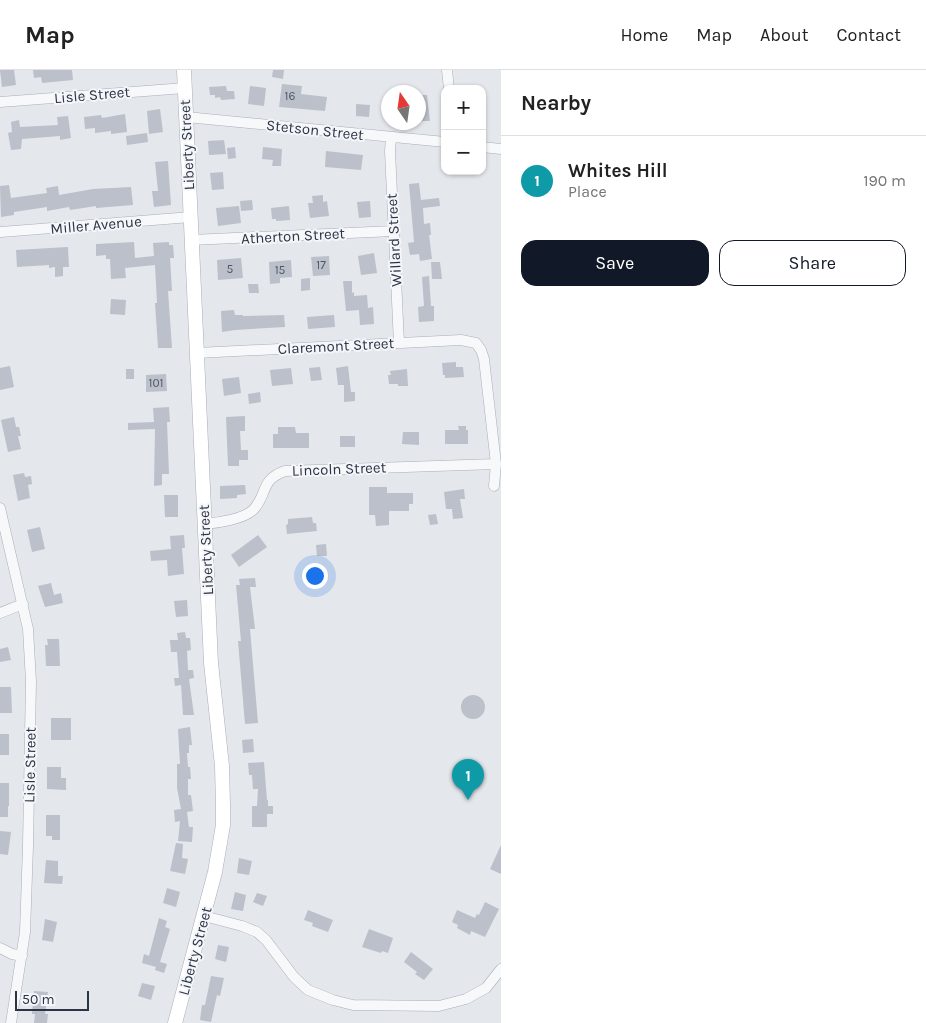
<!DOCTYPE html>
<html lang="en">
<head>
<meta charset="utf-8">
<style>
  body { margin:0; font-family:Karla,sans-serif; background:#f2f2f2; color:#222 }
  .controls { position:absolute; right:15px; top:15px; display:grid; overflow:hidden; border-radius:10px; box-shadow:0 1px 4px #0004 }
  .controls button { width:45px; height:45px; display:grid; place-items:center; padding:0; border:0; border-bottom:1px solid #e0e0e0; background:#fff; color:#222; font:25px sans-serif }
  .compass { position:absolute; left:381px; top:15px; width:45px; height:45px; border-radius:50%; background:#fff; box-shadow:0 1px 4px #0004; rotate:347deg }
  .scale { position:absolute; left:15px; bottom:12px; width:74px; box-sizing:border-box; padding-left:5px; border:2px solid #2b3445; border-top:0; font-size:14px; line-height:18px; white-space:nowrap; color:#2b3445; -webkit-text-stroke:4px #f4f6f9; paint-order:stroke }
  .you { position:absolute; left:314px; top:505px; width:18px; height:18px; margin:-12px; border:4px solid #fff; border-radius:50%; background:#1a73e8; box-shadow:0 0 0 8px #1a73e833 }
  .badge { display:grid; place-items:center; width:32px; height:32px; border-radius:50%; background:#111827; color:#fff; font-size:16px; font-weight:700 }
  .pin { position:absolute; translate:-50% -41px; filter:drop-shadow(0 1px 2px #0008) }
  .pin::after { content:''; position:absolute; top:26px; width:18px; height:15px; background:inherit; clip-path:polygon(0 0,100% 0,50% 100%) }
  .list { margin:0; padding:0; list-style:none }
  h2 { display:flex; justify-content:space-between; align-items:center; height:65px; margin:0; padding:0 20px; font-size:21px }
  h2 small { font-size:16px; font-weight:400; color:#767676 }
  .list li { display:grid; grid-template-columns:32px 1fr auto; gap:15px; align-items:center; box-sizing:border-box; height:90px; padding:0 20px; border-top:1px solid #e0e0e0 }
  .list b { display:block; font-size:19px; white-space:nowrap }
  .list p { margin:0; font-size:16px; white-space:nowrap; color:#767676 }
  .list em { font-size:16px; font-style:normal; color:#767676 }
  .actions { display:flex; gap:10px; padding:15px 20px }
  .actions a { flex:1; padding:11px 0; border:1px solid #111827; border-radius:15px; text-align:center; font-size:18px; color:#111827 }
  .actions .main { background:#111827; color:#fff }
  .map { position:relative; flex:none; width:501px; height:953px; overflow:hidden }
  header { display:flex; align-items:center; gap:30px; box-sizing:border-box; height:70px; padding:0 25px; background:#fff; border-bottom:1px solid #e0e0e0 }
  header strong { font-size:24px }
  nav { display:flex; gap:28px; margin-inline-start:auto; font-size:18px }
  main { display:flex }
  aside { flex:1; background:#fff }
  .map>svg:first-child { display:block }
</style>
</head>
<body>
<header>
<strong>Map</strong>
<nav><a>Home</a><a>Map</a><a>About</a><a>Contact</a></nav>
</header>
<main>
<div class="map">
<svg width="501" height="953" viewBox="0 0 501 953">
  <rect width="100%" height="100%" fill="#e4e7ec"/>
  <path fill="#bbc0ca" d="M0,0H14L16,15L2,17Z
    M33,0H72L73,10L42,13L41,7L34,8Z
    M273,0H284L283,9L272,7Z
    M282,14L302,16L301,24L327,27L325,41L279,37Z
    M226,16L227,21H234L235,29L221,30L220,27L215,28V25H210L209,17Z
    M250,16L266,18L264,36L248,34Z
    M422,25H427L430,51H422Z
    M356,34L370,35L369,47L356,46Z
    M160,39L163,62L149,64L147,41Z
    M125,44L127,62L111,64V61L95,63V58L85,59L84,47L101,45L102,48Z
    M68,46L71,68L60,70V66L22,69L21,79L11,80L8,63L12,62L11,52L19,50L20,57L58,55L57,47Z
    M147,63L148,72L127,75L126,66Z
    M224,70L226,84L209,85L208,71Z
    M235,77L236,88L228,89L227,78Z
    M263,77L282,79L281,96H272L273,90L262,89Z
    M326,81L363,85L361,100L325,97Z
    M168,91L171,135L154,137L152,121H158L155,92Z
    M223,102L224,119L212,120L210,103Z
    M419,113L421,130L439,128L440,136L423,138L424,154L430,153L431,165H429L432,189L420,191L419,184L410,185L408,173L414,172L409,114Z
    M9,115L11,128L47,123L46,118L58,116L59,125L93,119L131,117L133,135L96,138V136L70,140L69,137L47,141V137L14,142V145L1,147L0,116Z
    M323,125V132L327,131L329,146L310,148L308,133H313L312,126Z
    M252,130L253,140L241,141L240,131Z
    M370,131L371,147L359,148L357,132Z
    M239,136L241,153L218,156L216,138Z
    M289,136L290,150L276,151V149H272L271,138Z
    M134,172L135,188L154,186L153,173L169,172V175H173L174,188H170L172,221H168L172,278H158L155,233H157L155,195L125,198L126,208L111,209L110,189H106V185L96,186V174Z
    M68,177L69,197H63V206L55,207V197L49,198V195L17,197L16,180Z
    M374,183L377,203L361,205L358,186Z
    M329,186L330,205L313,206L311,187Z
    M241,188L243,208L218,210L217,190Z
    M291,190L292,207L280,208V213L270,214L269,192Z
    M431,192H440L442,209H432Z
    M429,206L431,236H434V251L419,252L418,237L424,236L422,207Z
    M310,208V220L301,221V209Z
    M343,211H352V223L354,222V226L367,225L368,238L373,237L374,254L360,255L359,240L346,241Z
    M248,214H258L259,223H249Z
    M111,229L126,230L125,245L110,244Z
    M234,240L235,245H243V246L284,245L285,257L235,260L222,262L221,241Z
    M334,245L335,257L308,259L307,247Z
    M456,292V297H463L464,307L445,308V305H443L442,293Z
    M10,296L14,317L0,320V298Z
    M348,296L351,322H355V331L344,332V315H338L336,298Z
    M320,297L322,310L311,311L309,298Z
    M291,298L293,314L272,316L270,300Z
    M126,299H134V309H126Z
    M407,299L408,316H398V314H389L388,305H391L390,301Z
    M166,304L167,321L146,322V305Z
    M239,307L241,323L224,326L222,309Z
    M260,322L261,332L249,334L248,324Z
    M169,337L170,352H167L169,404H162V415L154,416L155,359L128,360V353L154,352L153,338Z
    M245,346V361H240L241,380H248V390H239V396H228L226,347Z
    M14,347L16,357H19L21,366H18L21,379L8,382L1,350Z
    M458,356H466V360H468V374H445V360H459Z
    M278,357H295L296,363H309V378H273V364H278Z
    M403,362H419V375L402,374Z
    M340,366H355V377H340Z
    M24,403L25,407L31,406L32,414L28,415L30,428L18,431L13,405Z
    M245,415L246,424L237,425V428L220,429V416Z
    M369,417H387V423H413V434H409V441H389V455L376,456L375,445H369Z
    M464,419L465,429H460L463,448L453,449L452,439H446L444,422Z
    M164,425H178V447H165Z
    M436,444L438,454L430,455L428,445Z
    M312,447L313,453H316L317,461L287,464L286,455L288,454V449Z
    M40,457L45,479L32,482L27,460Z
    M184,465L185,478H182L184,504L168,506L167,490L151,491L150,481L171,479L170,466Z
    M258,465L267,477L239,497L231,485Z
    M326,474L327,486H317L316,475Z
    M255,508L256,517H250L255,559H250L258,653L245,654L238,571H241L236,515H240L239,509Z
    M51,513L54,525L61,523L63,533L45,537L38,516Z
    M187,530L188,546L176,547L174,531Z
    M185,562L186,568H190L191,580L187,581L188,600H193L194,608L189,609L194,645H183L181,615L175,616L174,608H179L177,582H171L170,570H178L177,563Z
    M47,569H59L60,596H46L45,575H48Z
    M8,577L11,590L0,592V579Z
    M0,617H11L12,643H0Z
    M461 637a12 12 0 1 1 24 0a12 12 0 1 1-24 0Z
    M51,648H71V670H51Z
    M190,657L192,675H189V683H187L188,697H190L191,709H188V725H191L193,741L187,742L189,757H193L192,772L178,771L180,751L175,752L174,740L181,739L177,718V694H180L178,659Z
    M0,664H9V685H0Z
    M253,669L254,682L243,683L242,670Z
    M264,692L267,730H268V736H273V744H267V757H252V736H257L258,719H253L252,705H249L248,693Z
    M47,697H61V708H66V720L47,719Z
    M0,713H9V736H8V747H0Z
    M46,745H60V770H52V766H46Z
    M0,761L11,762L8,785L0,784Z
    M176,773L183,774L182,788L188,789L185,804L170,801Z
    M501,775V804L490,799Z
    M239,788L252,791L249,805L237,803Z
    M46,790L58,791V806H63L62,814L44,813Z
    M167,818L180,822L176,837L163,833Z
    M235,822L246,825L243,841L231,839Z
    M257,823L267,826L263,836L253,832Z
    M485,832L499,839L485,867L471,861L470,865L457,858L458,855L452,852L457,840L475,848L477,844L479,845Z
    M308,840L333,850L328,862L312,856L313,853L304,850Z
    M159,848L167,851L165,857L170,859L160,892L167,894L164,903L155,900L156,897L142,893L144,884L149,886Z
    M45,849L57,852L53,872L42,870Z
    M369,859L393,868L388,883L382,881L381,883L362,877Z
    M218,875L229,877L226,892L215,889Z
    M411,882L433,899L424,910L415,904L417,902L404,892Z
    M211,906L224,908L220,926L217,925L211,952L200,950L202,935H205Z
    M142,913L155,916L151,930L138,926Z
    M34,921L48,922L45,944H48L47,953H34L35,944H32Z"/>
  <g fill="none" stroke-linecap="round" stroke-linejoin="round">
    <defs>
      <path id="street" d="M447,0L449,19
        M0,32L185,18
        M186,47L445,72
        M391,67L390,81L399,273
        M482,77L501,79
        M1,162L191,147
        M191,170L394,161
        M197,283L461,270L476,273L481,280L484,289L496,394L494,416
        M0,438L28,559L31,611L28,776L25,862L11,953
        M205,454C217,453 245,449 254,439C268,423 260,410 285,401L496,394
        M0,543L23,534
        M204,846L242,856L257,862L266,870L294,907L308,920L333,930L353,935L439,936L466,929L486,918L501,899
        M0,878L12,884L22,886"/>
      <path id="secondary" d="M175,953L215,802L223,755V735L222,696L211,593L184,0"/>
    </defs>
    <use href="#street" stroke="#a9aeb7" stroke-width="11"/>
    <use href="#secondary" stroke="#a9aeb7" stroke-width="15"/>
    <use href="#street" stroke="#f7f8fa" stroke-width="10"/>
    <use href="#secondary" stroke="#fff" stroke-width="14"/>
  </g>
  <g text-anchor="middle" stroke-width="4" stroke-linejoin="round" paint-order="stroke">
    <g font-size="12" fill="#4f5766">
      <text x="290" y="30">16</text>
      <text x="321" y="199">17</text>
      <text x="230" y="203">5</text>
      <text x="280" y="204">15</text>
      <text x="156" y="317">101</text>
    </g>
    <g font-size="15" fill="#2b3445" stroke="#f4f6f9">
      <text transform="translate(92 25) rotate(-5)" y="5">Lisle Street</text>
      <text transform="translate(315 60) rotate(6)" y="5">Stetson Street</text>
      <text transform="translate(187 75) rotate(-93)" y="5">Liberty Street</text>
      <text transform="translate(96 155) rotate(-5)" y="5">Miller Avenue</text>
      <text transform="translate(293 166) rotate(-3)" y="5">Atherton Street</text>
      <text transform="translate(394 170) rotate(-93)" y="5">Willard Street</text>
      <text transform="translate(336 276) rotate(-3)" y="5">Claremont Street</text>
      <text transform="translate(339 399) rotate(-2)" y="5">Lincoln Street</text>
      <text transform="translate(206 480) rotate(-93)" y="5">Liberty Street</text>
      <text transform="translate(30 695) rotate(-89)" y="5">Lisle Street</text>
      <text transform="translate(195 881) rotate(-75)" y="5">Liberty Street</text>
    </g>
  </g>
</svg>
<div class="controls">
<button>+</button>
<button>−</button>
</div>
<svg class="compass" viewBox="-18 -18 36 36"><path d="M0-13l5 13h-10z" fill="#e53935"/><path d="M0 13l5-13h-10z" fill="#767676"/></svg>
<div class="scale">50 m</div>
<div class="you"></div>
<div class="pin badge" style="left:468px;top:730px;background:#0f9aa8">1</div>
</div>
<aside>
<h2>Nearby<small></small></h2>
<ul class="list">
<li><span class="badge" style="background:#0f9aa8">1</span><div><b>Whites Hill</b><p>Place</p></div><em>190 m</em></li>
</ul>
<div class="actions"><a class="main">Save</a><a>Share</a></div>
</aside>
</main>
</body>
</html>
